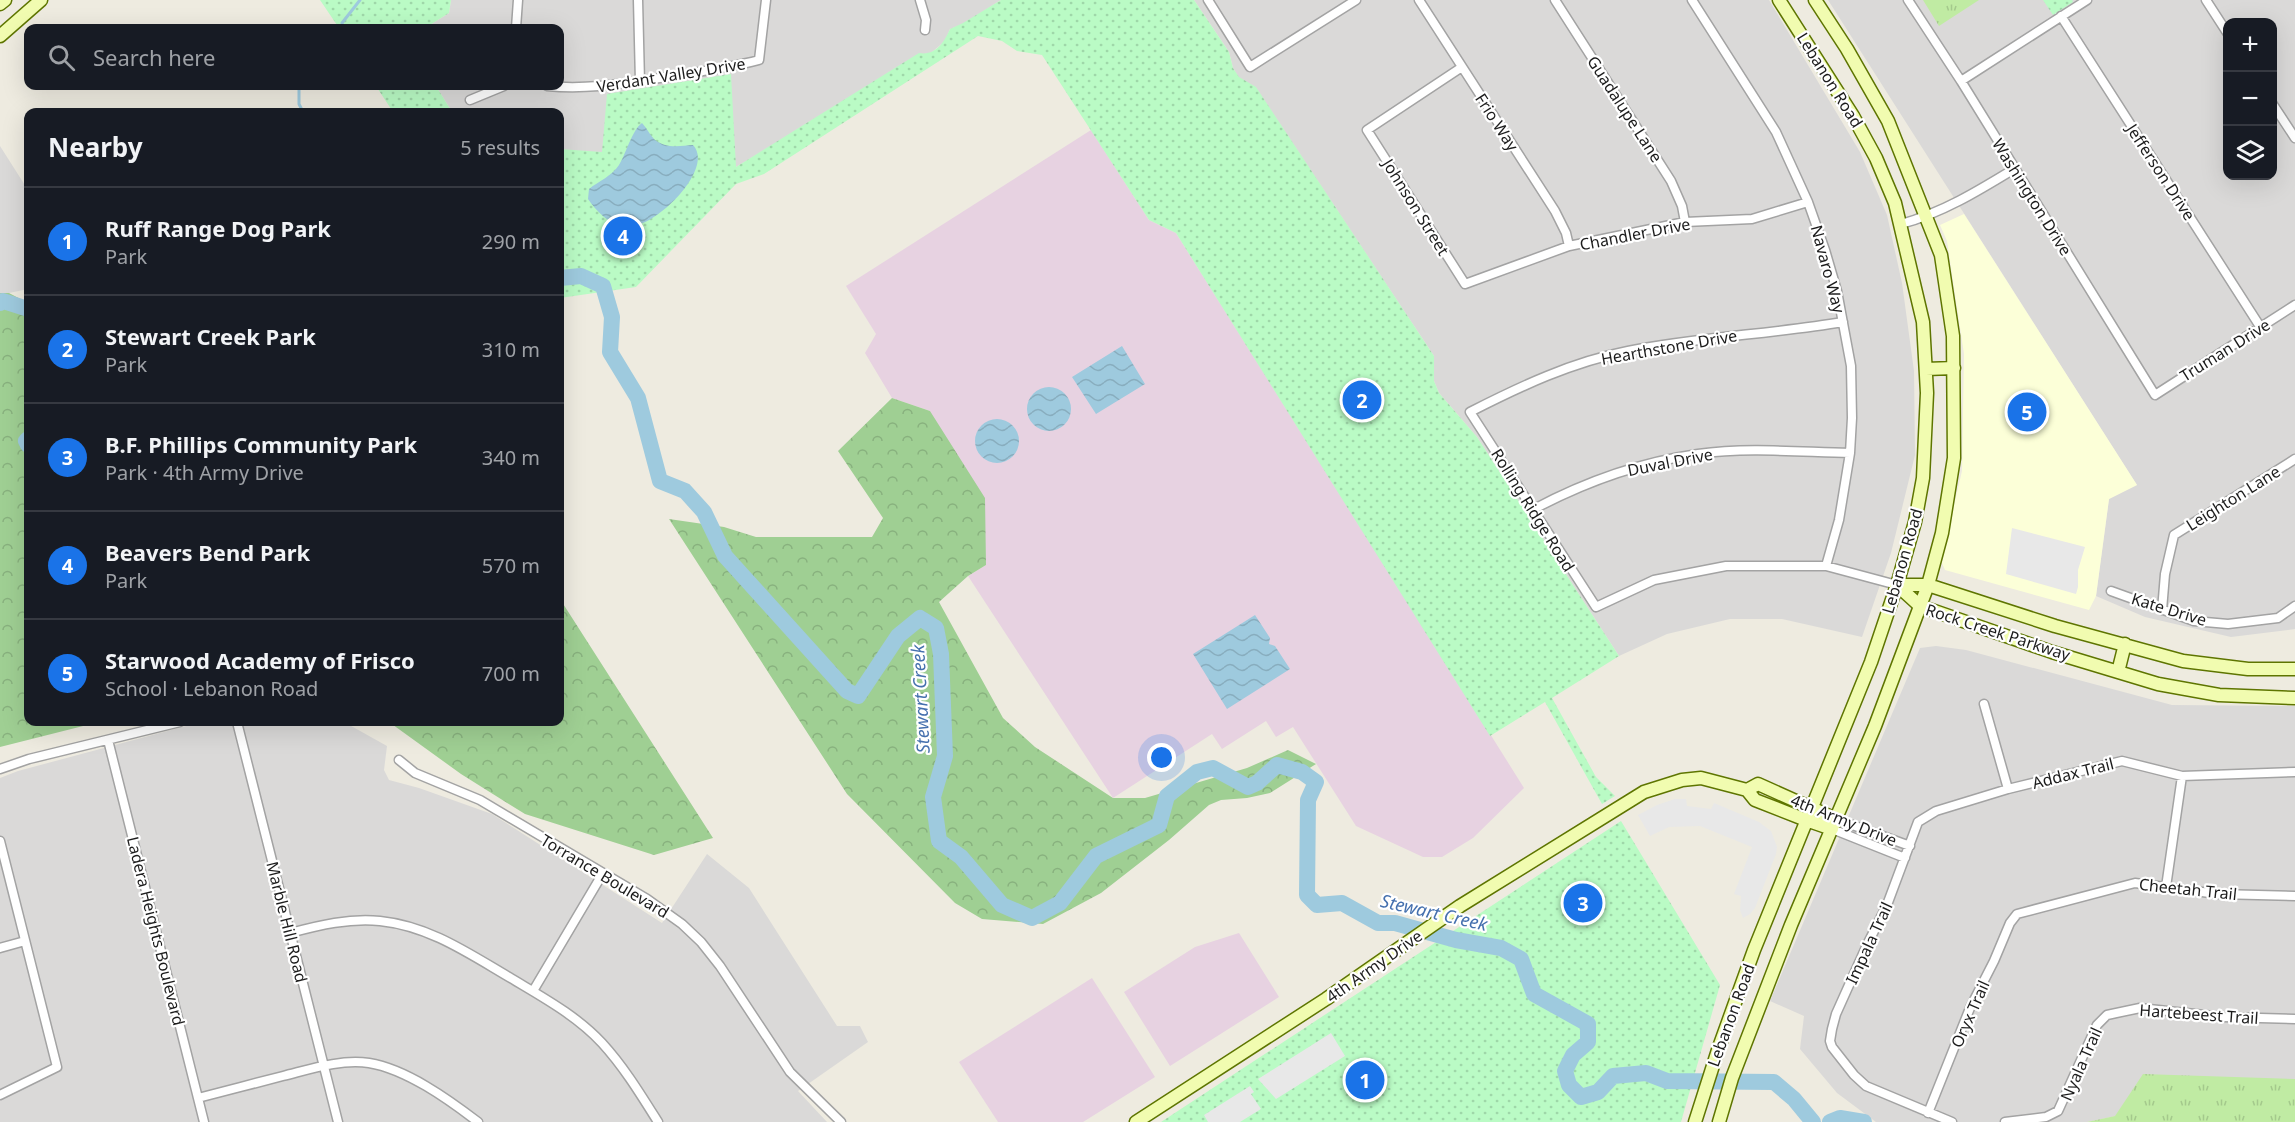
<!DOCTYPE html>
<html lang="en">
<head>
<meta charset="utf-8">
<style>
  body { margin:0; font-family:"Noto Sans",sans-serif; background:#242831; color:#f1f3f6 }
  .controls { position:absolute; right:18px; top:18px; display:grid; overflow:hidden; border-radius:12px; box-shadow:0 6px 24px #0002 }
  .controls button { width:54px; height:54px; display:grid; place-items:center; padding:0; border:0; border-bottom:2px solid #363941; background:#171b24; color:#f1f3f6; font:30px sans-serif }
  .you { position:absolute; left:1162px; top:758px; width:21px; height:21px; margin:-15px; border:4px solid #fff; border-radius:50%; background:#1a73e8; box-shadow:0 0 0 9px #1a73e833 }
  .badge { display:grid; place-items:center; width:39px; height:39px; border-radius:50%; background:#1a73e8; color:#fff; font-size:20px; font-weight:700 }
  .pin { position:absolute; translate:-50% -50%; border:3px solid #fff; box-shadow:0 2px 6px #0006 }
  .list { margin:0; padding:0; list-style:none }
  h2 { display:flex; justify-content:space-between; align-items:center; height:78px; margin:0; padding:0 24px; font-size:26px }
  h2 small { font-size:20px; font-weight:400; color:#9ea1a6 }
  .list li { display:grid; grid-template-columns:39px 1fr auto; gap:18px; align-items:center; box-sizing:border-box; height:108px; padding:0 24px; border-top:2px solid #363941 }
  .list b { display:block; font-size:22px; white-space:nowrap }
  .list p { margin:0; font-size:20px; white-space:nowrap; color:#9ea1a6 }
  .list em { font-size:20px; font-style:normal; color:#9ea1a6 }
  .icon { flex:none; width:33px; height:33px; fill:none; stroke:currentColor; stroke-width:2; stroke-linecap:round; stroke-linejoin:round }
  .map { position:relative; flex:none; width:2295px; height:1122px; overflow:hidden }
  .search { position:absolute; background:#171b24; box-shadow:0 6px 24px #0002; left:24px; top:24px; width:540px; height:66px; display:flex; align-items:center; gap:15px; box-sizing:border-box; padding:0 21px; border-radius:12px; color:#9ea1a6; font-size:22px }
  .panel { position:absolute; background:#171b24; box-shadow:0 6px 24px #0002; left:24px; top:108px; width:540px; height:618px; border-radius:12px }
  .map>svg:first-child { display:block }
</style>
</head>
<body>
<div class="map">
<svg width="2295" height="1122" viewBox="0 0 2295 1122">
  <defs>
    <pattern id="grass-tufts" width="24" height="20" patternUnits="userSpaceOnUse" patternTransform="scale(1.5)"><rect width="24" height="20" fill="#c0eba3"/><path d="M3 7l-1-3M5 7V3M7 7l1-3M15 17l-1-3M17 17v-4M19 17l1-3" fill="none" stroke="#a4c98c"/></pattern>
    <pattern id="forest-crowns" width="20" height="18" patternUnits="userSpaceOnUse" patternTransform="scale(1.5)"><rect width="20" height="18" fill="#9fcf93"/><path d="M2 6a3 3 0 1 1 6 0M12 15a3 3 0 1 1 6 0" fill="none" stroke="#88b17e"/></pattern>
    <pattern id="park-dots" width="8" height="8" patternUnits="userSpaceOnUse" patternTransform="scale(1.5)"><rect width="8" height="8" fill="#bafbc5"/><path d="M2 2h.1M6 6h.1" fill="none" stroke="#9fd7a9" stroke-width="1.8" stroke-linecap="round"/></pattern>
    <pattern id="water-waves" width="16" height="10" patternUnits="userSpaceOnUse" patternTransform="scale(1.5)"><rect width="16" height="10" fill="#9ecade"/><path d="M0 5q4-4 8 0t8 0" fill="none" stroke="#88adbe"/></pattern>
  </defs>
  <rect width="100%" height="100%" fill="#eeebe0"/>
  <path fill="#dad9d8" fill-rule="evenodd" d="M451,0H1001L963,24L950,29L945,41L931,53L924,54L736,167L560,149V112H452L436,86H560V28H425L449,13Z
    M1194,0H1769L1860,152L1887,215L1902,283L1914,371L1915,455L1891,553L1862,637L1782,619H1730L1667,634L1619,656L1477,437L1439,393L1434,381V356L1256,88L1239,78L1233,68L1229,52Z
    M1828,0H2295V629L2231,637L2145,617L2096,596L2109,499L2137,485ZM2228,22H2272V176H2228Z
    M0,146L28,190V289L9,293H0Z
    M1936,646L1966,650L2172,705L2295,706V1079L2087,1122H1876L1837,1093L1800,1049L1804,1016L1770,1001L1920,648Z
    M201,722H344L387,746L384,770L389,780L419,788L492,814L662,923L707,854L749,888L837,1026H860L868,1042L798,1091L827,1122H0V778L18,771Z"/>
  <path fill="#e7d2e1" d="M1091,130L1149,220L1176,233L1524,788L1473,838L1442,857H1423L1356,826L1293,727L1276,737L1266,721L1222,749L1212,734L1113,798L968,576L986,565L930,411L892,398L865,353L876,334L846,286Z
    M1239,933L1279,997L1170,1066L1124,992L1195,947Z
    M1092,978L1155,1077L1083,1122H998L959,1062Z"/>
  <path fill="#fcffd8" d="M1964,214L2137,485L2109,499L2096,596L2089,610L1945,570L1941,561L1962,471L1964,354L1947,241L1940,225Z"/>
  <path fill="url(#grass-tufts)" d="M1923,0H1979L1939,26Z
    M2143,1074L2295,1079V1122H2087L2115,1116Z"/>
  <path fill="url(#forest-crowns)" d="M0,293H9L28,303V722H99L0,747Z
    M892,398L930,411L985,498L986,565L968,576L939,602L1003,718L1035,747L1113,798H1145L1247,768L1288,750L1316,764L1270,793L1247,798L1221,800L1209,805L1169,840L1101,893L1043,924L982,919L955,903L847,794L669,519L724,527L756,537H872L883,518L838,451Z
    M560,599L713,838L654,855L525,814L461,774L389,722H560Z"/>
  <path fill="url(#park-dots)" d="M320,0H451L449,13L425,28H339Z
    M1001,0H1194L1229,52L1233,68L1239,77L1256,87L1434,356V381L1439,393L1477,437L1619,656L1552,698L1596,777L1615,796L1602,804L1545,702L1490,736L1176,233L1149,220L1042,55L1017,51L1002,41L978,36L764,174L736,184L636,287L560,298V149L602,152L607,94L731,74L736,167L919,53C936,56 944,42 950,29L963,23Z
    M2043,0H2072L2073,2L2053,15Z
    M376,86H436L452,112H393Z
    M1621,821L1720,985L1681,1122H1161Z"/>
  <path fill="#e8e8e8" d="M2012,528L2085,547L2078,570V587L2076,594L2006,574Z
    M1675,799H1686L1687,806L1711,809L1714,803L1759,822L1771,831L1777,847L1776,854L1755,908L1750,914L1743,918L1740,910L1741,896L1734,894L1752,847L1700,826L1669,827L1650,836L1638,815L1657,805Z
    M1331,1033L1345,1056L1276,1099L1258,1079Z
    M1250,1086L1254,1092L1251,1094L1261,1109L1240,1122H1208L1204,1115Z"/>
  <path fill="url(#water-waves)" d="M642,123C647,128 649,134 654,139C665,149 680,146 693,145C716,169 652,232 624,227C609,224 596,211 588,199L589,189C599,181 612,176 619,165C626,154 632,130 642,123Z
    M1122,346L1145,384L1096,414L1072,377Z
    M1027 409a22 22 0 1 1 44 0a22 22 0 1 1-44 0Z
    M975 441a22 22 0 1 1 44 0a22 22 0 1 1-44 0Z
    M1255,615L1270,638L1269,644L1275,646L1290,669L1227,709L1193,654Z"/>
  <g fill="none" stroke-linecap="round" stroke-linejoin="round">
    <path stroke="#9ecade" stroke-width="3" d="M343,28L342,23L360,0
      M299,86V104L303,112"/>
    <path stroke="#9ecade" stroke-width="16" d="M560,278L581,276L603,286L612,317L610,352L638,398L660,481L685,491L704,512L725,556L847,691L858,696L898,636L920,618L936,628L941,654L945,756L933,797L939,841L961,857L1002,905L1032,918L1060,903L1096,856L1159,825L1167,796L1197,772L1213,768L1248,787L1257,783L1277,765L1302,772L1316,782L1308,800L1307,895L1317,905L1342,903L1378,923H1395L1456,940L1501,948L1521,959L1534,994L1588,1024V1042L1573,1055L1565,1071L1569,1085L1581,1097L1598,1092L1613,1076L1646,1073L1667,1081L1774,1082L1794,1099L1813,1122
      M0,303L3,301L28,309
      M28,439L26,441L28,445
      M1830,1122L1840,1118L1864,1122"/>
    <defs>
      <path id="street" d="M638,0L640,82
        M920,0L926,20L925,30
        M1208,0L1250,67L1356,0
        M1419,0L1555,211L1566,233L1569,246
        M1555,0L1671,181L1682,206L1685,222
        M1692,0L1776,132L1808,202L1825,250L1837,291L1851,366L1852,418L1850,453L1839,520L1826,566
        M1908,0L1961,81L2155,395L2295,305
        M2206,0L2228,34
        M2061,16L2261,328
        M516,28L518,0
        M1462,67L1367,130L1465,284L1569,246L1685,222L1752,219L1808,202
        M1961,81L2087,0
        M547,86C590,90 625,83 667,77C698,72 728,68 759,60L766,0
        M470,100L504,86
        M2272,103L2295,138
        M1901,224C1942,213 1978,191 2014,169
        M1843,322C1772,334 1699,337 1628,351C1572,362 1521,386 1470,412L1596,607L1654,580L1726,566H1826L1897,585
        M1534,509C1585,482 1641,462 1698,454C1748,447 1800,452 1850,453
        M2111,591L2194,621L2228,624L2278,618L2295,606
        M2162,610L2165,574L2174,535L2295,459
        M1984,704L2008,789
        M237,722L338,1122
        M108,740L204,1122
        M399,760L415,773L480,800L647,899L682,924L701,942L720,966L790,1072L841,1122
        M0,769L29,759L180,722
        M1836,819L1910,846
        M1832,829L1905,858
        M0,841L57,1067L0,1095
        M2166,887L2182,776
        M290,933C320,925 349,918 380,921C429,926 468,953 509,977C542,997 576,1015 602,1043C624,1067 641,1095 658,1122
        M0,948L25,941
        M533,991L603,873
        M198,1098C226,1091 255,1083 283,1076C311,1069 340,1059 369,1063C406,1069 448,1099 478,1122
        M1928,1113L1970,1008L1994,961L2010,923L2017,914L2135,883L2217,894L2295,896
        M1952,1122L1866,1086L1854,1075L1832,1047L1830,1041L1832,1029L1836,1014L1867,945L1887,905L1918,822L1936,811L2008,789L2122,761L2182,776L2295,772
        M2005,1122L2046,1117L2058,1111L2097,1025L2107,1015L2140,1008L2223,1017L2295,1019"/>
      <path id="secondary" d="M0,4L5,0
        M0,36L41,0
        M1926,369L1954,368
        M1897,585L1920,606L2052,652L2158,684L2219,695L2295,698
        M1897,585H1928L2055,626L2183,661L2248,669H2295
        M2118,672L2125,644
        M1747,790L1758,784L1836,819
        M1136,1122L1326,999L1460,906L1644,792L1682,780L1701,778L1747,790L1755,800L1806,820L1832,829
        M1695,1122L1718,1050L1754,950L1871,662L1897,585L1915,522L1923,478L1927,393L1923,322L1895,203L1876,158L1853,116L1779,0
        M1719,1122L1732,1078L1791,925L1875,726L1928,585L1942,533L1954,458L1953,336L1941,255L1888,121L1847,49L1815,0"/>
    </defs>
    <use href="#street" stroke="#a3a3a3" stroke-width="11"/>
    <use href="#secondary" stroke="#5e7500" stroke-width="15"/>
    <use href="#street" stroke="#fff" stroke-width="8"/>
    <use href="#secondary" stroke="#f1fcb0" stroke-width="12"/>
  </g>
  <g text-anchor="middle" stroke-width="4.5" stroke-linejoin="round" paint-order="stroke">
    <g font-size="16" fill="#1c1c1c" stroke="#fff">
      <text transform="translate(671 75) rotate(-9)" y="6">Verdant Valley Drive</text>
      <text transform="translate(1830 80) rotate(58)" y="6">Lebanon Road</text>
      <text transform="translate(1625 109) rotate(57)" y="6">Guadalupe Lane</text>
      <text transform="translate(1497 122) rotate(57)" y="6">Frio Way</text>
      <text transform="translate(2161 172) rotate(57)" y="6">Jefferson Drive</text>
      <text transform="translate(2032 197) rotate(58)" y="6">Washington Drive</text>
      <text transform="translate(1416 207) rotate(58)" y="6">Johnson Street</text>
      <text transform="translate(1635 234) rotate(-11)" y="6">Chandler Drive</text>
      <text transform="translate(1828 269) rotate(75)" y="6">Navaro Way</text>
      <text transform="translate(1669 347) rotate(-10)" y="6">Hearthstone Drive</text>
      <text transform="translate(2225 350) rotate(-32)" y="6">Truman Drive</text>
      <text transform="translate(1670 462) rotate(-11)" y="6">Duval Drive</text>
      <text transform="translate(2233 498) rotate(-32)" y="6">Leighton Lane</text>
      <text transform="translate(1533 510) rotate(58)" y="6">Rolling Ridge Road</text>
      <text transform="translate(1902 561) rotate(-74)" y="6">Lebanon Road</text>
      <text transform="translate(2169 609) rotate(17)" y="6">Kate Drive</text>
      <text transform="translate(1998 632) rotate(18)" y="6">Rock Creek Parkway</text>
      <text transform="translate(2073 773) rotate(-14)" y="6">Addax Trail</text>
      <text transform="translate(1844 820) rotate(22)" y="6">4th Army Drive</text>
      <text transform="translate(605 876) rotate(31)" y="6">Torrance Boulevard</text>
      <text transform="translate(2188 889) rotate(6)" y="6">Cheetah Trail</text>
      <text transform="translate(287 922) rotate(76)" y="6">Marble Hill Road</text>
      <text transform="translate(156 931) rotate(76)" y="6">Ladera Heights Boulevard</text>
      <text transform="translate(1869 943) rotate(-65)" y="6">Impala Trail</text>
      <text transform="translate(1374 966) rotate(-35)" y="6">4th Army Drive</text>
      <text transform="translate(1970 1014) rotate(-66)" y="6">Oryx Trail</text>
      <text transform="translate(2199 1014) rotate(4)" y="6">Hartebeest Trail</text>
      <text transform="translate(1731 1015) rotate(-70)" y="6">Lebanon Road</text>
      <text transform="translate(2081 1064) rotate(-66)" y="6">Nyala Trail</text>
    </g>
    <g font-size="18" font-style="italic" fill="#4570ae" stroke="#fff">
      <text transform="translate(921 699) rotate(-93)" y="6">Stewart Creek</text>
      <text transform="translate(1434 913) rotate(13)" y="6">Stewart Creek</text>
    </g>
  </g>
</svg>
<div class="controls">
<button>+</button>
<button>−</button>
<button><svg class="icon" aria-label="layers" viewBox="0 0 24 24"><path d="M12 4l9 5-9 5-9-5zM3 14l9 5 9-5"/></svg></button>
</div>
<div class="you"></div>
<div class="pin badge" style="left:1365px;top:1080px">1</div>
<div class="pin badge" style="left:1362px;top:400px">2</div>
<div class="pin badge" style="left:1583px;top:903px">3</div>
<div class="pin badge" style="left:623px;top:236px">4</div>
<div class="pin badge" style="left:2027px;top:412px">5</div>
<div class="search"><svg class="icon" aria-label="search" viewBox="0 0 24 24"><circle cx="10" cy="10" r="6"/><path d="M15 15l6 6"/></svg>Search here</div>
<section class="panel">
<h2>Nearby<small>5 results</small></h2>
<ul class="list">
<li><span class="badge">1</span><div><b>Ruff Range Dog Park</b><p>Park</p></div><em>290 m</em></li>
<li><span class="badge">2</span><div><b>Stewart Creek Park</b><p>Park</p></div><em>310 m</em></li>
<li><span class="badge">3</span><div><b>B.F. Phillips Community Park</b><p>Park · 4th Army Drive</p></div><em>340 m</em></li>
<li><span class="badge">4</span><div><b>Beavers Bend Park</b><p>Park</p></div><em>570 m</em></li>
<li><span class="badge">5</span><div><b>Starwood Academy of Frisco</b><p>School · Lebanon Road</p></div><em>700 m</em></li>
</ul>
</section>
</div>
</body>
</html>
